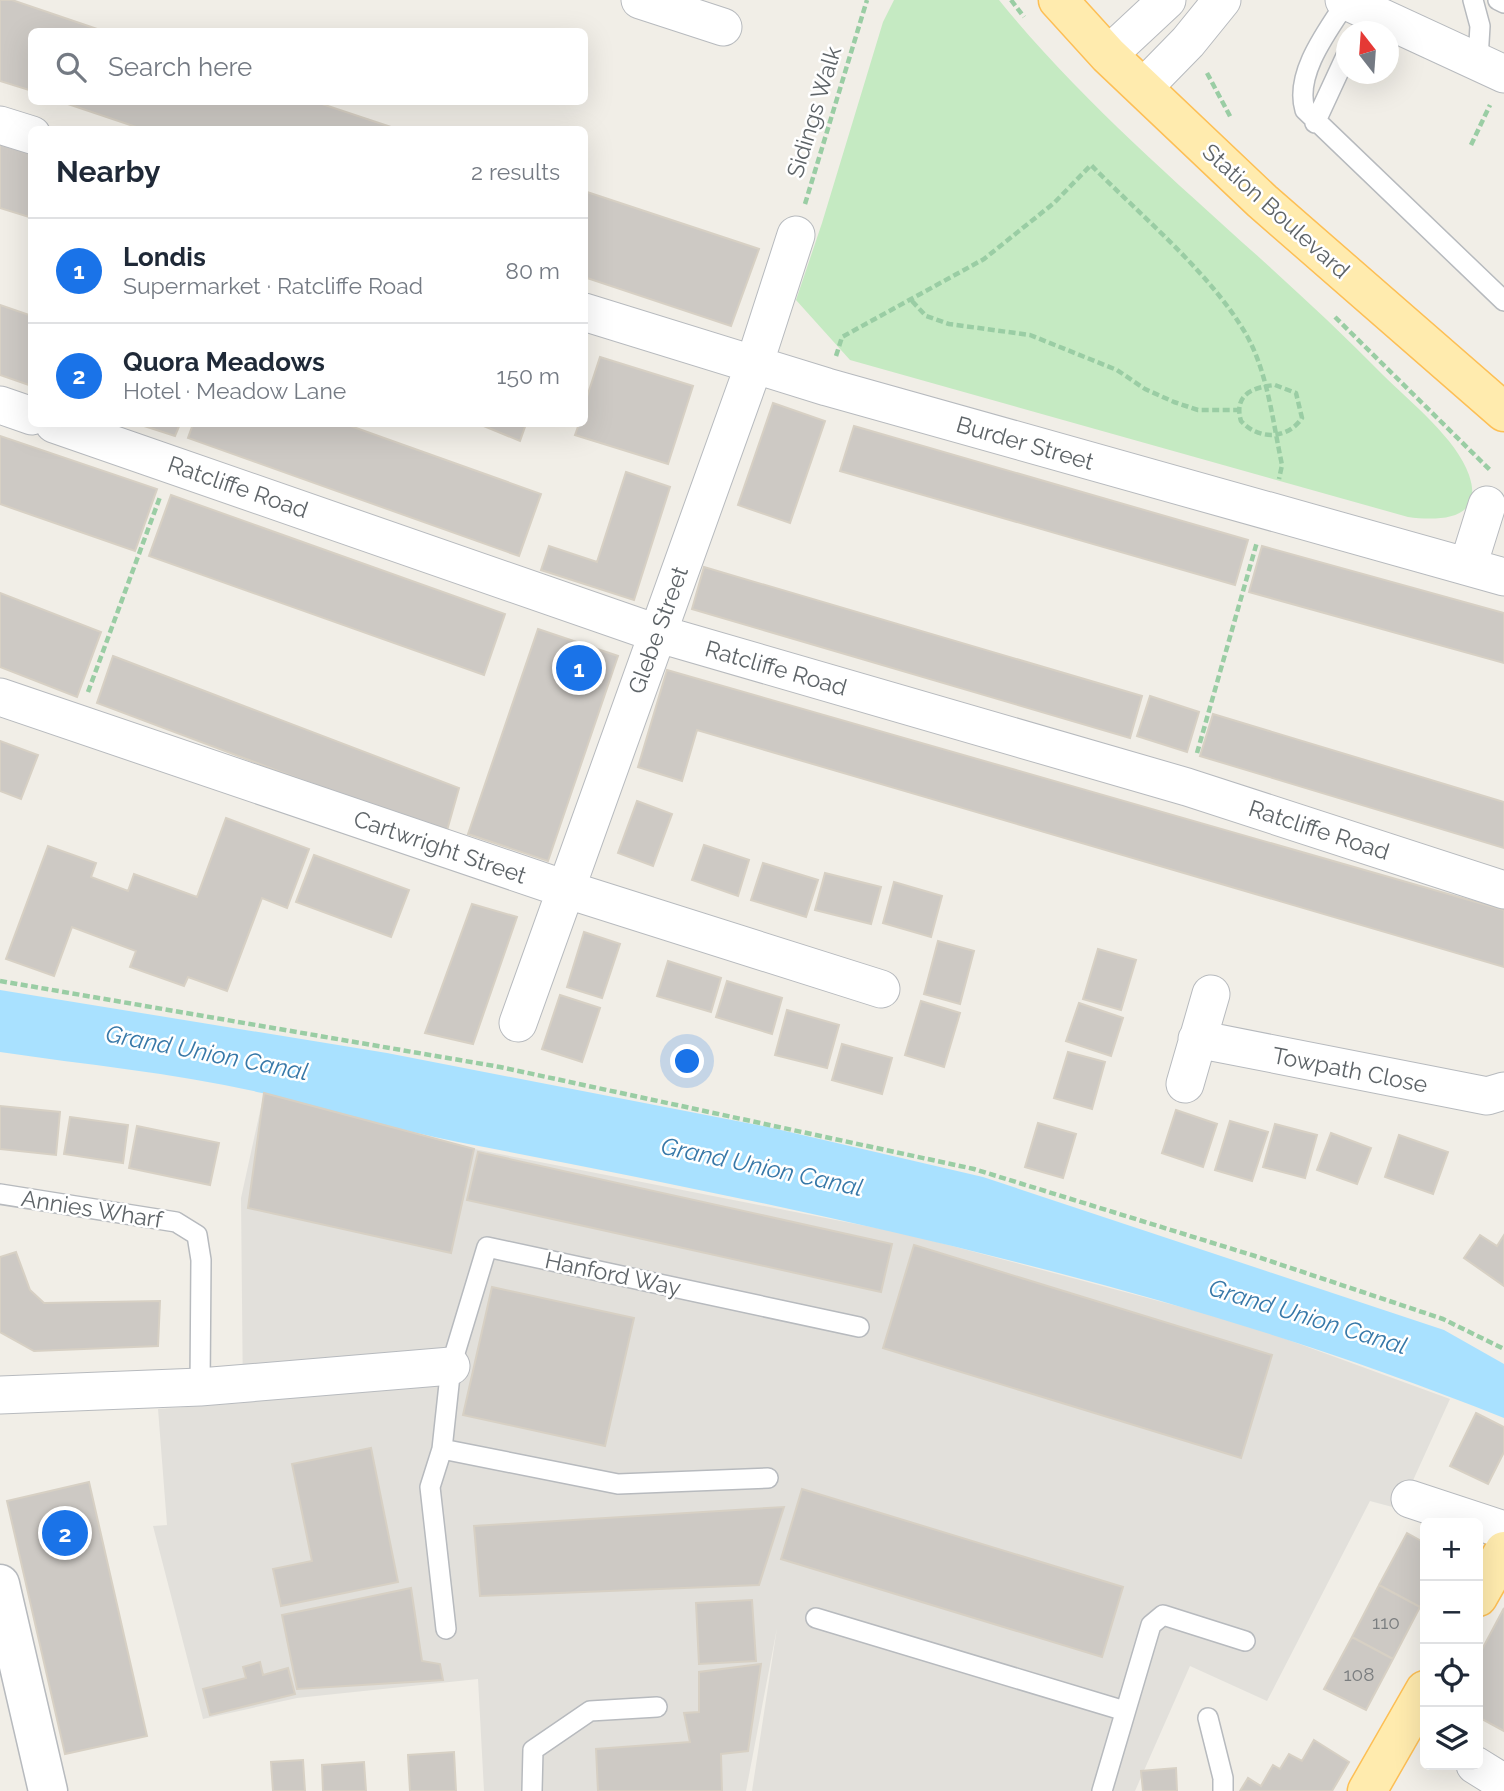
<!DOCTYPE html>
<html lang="en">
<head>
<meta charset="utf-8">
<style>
  body { margin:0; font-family:Raleway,sans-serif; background:#f2f2f3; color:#1f2937 }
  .controls { position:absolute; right:21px; bottom:21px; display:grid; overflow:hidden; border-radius:10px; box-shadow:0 7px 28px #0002 }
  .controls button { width:63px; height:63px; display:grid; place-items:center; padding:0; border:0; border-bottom:2px solid #e0e1e3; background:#fff; color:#1f2937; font:35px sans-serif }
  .compass { position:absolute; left:1336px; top:21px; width:63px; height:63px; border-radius:50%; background:#fff; box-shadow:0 7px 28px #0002; rotate:343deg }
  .you { position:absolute; left:688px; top:1062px; width:24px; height:24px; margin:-18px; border:5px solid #fff; border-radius:50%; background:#1a73e8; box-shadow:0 0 0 10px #1a73e833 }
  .badge { display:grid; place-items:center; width:46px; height:46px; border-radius:50%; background:#1a73e8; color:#fff; font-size:23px; font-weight:700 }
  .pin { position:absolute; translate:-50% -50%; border:4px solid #fff; box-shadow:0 2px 7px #0006 }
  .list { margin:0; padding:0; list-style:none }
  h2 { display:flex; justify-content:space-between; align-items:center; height:91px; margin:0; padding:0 28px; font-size:30px }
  h2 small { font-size:23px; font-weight:400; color:#747a83 }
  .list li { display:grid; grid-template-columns:46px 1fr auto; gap:21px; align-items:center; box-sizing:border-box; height:105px; padding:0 28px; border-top:2px solid #e0e1e3 }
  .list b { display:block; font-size:26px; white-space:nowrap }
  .list p { margin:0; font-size:23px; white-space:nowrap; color:#747a83 }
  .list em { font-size:23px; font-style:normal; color:#747a83 }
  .icon { flex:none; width:38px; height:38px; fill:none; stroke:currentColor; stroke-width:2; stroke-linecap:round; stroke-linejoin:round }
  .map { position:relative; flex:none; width:1504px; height:1791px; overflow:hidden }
  .search { position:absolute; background:#fff; box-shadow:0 7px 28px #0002; left:28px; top:28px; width:560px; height:77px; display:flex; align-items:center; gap:18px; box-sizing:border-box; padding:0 24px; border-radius:10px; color:#747a83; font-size:26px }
  .panel { position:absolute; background:#fff; box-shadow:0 7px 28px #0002; left:28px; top:126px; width:560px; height:301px; border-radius:10px }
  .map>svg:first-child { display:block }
</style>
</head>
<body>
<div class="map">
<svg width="1504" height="1791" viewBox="0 0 1504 1791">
  <rect width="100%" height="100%" fill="#f1eee7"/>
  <path fill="#e2e0db" d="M264,1093L474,1149L907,1234L1245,1324L1450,1399L1400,1509L1370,1501L1267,1701L1190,1666L1135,1791H752L777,1628L746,1791H484L478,1679L297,1698L203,1719L153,1526L167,1525L158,1409L243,1403L241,1198Z"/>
  <path fill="#c5eac2" d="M894,0H999C1112,139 1258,247 1383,375C1409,401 1457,439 1469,475C1485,521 1438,521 1408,517L850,360L796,300L822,223L883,22Z"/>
  <path fill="#a9e1ff" d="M0,990L387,1053L768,1127L983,1177L1444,1330L1504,1364V1418C1166,1282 814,1211 458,1142C392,1129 328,1108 262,1093C176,1073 87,1065 0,1052Z"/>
  <path fill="#cdc9c4" stroke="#d7d0c4" stroke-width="2" d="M0,0H12L106,32H32V91L0,81Z
    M62,102H316L400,130H145Z
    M0,139L32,150V218L0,208Z
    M584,191L759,249L731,326L584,277Z
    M0,305L32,316V386L0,375Z
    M600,357L693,386L668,464L575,435L579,424H584V406Z
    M773,403L825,421L790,523L738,505Z
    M138,424H180L175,436Z
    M193,424H345L541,494L519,556L188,438Z
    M479,424H526L520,441Z
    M854,426L1248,540L1235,585L840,471Z
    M0,436L157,489L135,551L0,504Z
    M626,472L670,487L634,600L541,570L549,546L597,562Z
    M171,495L505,614L484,675L149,556Z
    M1262,546L1504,613V663L1249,592Z
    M704,567L1142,696L1130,738L692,609Z
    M0,593L101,632L77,697L0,667Z
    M538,629L618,656L548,861L468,834Z
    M113,656L459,788L446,834L97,703Z
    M667,670L1504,910V967L697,730L682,781L638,767Z
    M1150,696L1199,712L1187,752L1137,736Z
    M1213,714L1504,802V848L1200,756Z
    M0,741L38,755L21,799L0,791Z
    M637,801L672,814L653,866L618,853Z
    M226,818L309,849L287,908L262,898L227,991L188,977L184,986L130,967L136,951L72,927L54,976L6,959L48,846L96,863L91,877L128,891L134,874L197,897Z
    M704,845L749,860L738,896L692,880Z
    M314,855L409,890L391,937L296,902Z
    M763,863L818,880L806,917L751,900Z
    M825,873L881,887L871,924L815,910Z
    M894,882L942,896L931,937L883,923Z
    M472,904L517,917L473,1044L425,1033Z
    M584,932L620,944L602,998L567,987Z
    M938,941L974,951L960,1004L924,994Z
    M1098,949L1136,960L1121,1010L1083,999Z
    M668,961L721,978L711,1012L657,996Z
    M727,981L782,998L772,1034L716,1017Z
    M560,995L600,1008L582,1062L542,1049Z
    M921,1001L960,1013L944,1067L905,1055Z
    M1079,1003L1123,1018L1111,1056L1066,1041Z
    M787,1010L839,1025L827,1068L775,1055Z
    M842,1044L892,1058L882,1094L832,1080Z
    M1068,1052L1105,1062L1092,1109L1054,1098Z
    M264,1093L474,1149L451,1253L248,1208Z
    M0,1106L60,1112L56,1155L0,1149Z
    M1176,1110L1217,1124L1203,1167L1162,1153Z
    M70,1117L128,1125L123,1163L64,1154Z
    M1230,1121L1268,1132L1252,1181L1215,1170Z
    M1038,1123L1076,1134L1063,1178L1025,1167Z
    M1275,1124L1317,1135L1305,1178L1263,1167Z
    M137,1126L219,1143L210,1185L129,1168Z
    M1331,1133L1371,1148L1357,1184L1317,1170Z
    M1399,1135L1448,1152L1433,1194L1385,1177Z
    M478,1152L892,1244L881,1292L467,1200Z
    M1480,1235L1497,1246L1504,1235V1286L1464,1258Z
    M914,1245L1272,1355L1241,1458L883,1348Z
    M16,1252L30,1290L44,1303L160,1301L158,1346L34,1351L0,1332V1257Z
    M492,1287L634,1318L605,1446L463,1415Z
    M1476,1413L1504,1427V1452L1488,1484L1450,1466Z
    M371,1448L398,1582L281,1606L273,1569L312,1561L292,1464Z
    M89,1482L147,1736L65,1754L7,1501Z
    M802,1489L1123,1587L1102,1657L781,1559Z
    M784,1507L759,1585L480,1596L474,1526Z
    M1407,1533L1425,1543V1598L1420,1607L1379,1585Z
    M1379,1585L1420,1607L1393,1659L1352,1637Z
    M411,1588L422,1661L440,1664L443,1680L297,1689L282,1615Z
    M752,1600L756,1661L699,1664L696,1603Z
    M1504,1608V1731L1478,1717V1657Z
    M1352,1637L1393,1659L1366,1710L1324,1689Z
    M260,1662L263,1675L288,1668L295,1694L210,1715L203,1689L246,1678L243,1667Z
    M761,1664L748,1751L721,1754L722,1791H598L596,1749L690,1742L684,1713L699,1712V1672Z
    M1314,1740L1349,1762L1332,1791H1240L1248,1778L1261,1786L1273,1765L1280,1769L1289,1754L1302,1761Z
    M454,1752L456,1791H410L408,1755Z
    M303,1760L305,1791H273L271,1762Z
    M364,1762L366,1791H323L322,1765Z
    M1176,1768L1177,1791H1143L1141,1771Z"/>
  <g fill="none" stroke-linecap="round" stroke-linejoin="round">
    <defs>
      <path id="service" d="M1473,0L1480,26L1478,59
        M1498,0L1504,3
        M1347,1C1328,30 1294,74 1305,110L1504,301
        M1315,123L1346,56
        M0,1194L176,1222L197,1235L201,1260L200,1387
        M442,1449L618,1484L768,1478
        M816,1618L1125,1711
        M446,1629L430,1487L442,1449L451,1366L487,1247L859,1327
        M1208,1718L1223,1778V1791
        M532,1791L533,1750L590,1711L657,1707
        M1102,1791L1151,1625L1163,1615L1245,1641"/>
      <path id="minor" d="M640,0L723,27
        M1344,0L1504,74
        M1108,55L1167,0
        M1143,88L1188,42L1222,0
        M0,125L32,135
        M584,312L827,387L1504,577
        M0,405L32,416
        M54,424L656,633L1187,787L1504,890
        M1468,566L1487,505
        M0,697L565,889L881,989
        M518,1023L754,365L796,235
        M1197,1039L1487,1096L1504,1091
        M1185,1084L1211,994
        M0,1395L200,1387L451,1366
        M1410,1499L1504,1530
        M1475,1765L1504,1783"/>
      <path id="tertiary" d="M0,1584L48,1791"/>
      <path id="primary" d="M1058,0L1108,55L1262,201L1504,412
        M1478,1597L1504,1551
        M1367,1791L1425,1690"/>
    </defs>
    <use href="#service" stroke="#b7babe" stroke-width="22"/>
    <use href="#minor" stroke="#b7babe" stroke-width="39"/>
    <use href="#tertiary" stroke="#b7babe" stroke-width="41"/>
    <use href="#primary" stroke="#fdbf55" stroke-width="41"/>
    <path stroke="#9acda4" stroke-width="4.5" stroke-dasharray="7 3.5" stroke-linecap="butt" d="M1011,0L1024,17
      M1207,73L1231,118
      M1471,145L1490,105
      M805,204L867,0
      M912,301L926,316L949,324L1030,335L1117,370L1145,389L1174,402L1198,410H1239
      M1335,317L1491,471
      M836,356L842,337L984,259L1054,203L1091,165C1141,216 1212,274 1247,336C1268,374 1273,423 1282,465L1279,479
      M1275,385L1296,393L1302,418C1287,440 1258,440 1241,421C1233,394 1254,387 1275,385Z
      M88,692L160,497
      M1197,753L1257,542
      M0,981L500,1067L974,1169L1255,1256L1443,1319L1504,1349"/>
    <use href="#service" stroke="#fff" stroke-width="19"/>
    <use href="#minor" stroke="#fff" stroke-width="37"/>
    <use href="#tertiary" stroke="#fff" stroke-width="38"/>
    <use href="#primary" stroke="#ffebae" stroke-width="38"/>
  </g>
  <g text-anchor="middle" stroke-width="5" stroke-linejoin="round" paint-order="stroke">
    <g font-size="19" fill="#7a7d7f">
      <text x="1386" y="1629">110</text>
      <text x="1359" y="1681">108</text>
    </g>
    <g font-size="23" fill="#5e6468" stroke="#fff">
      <text transform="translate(814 112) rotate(-73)" y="8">Sidings Walk</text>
      <text transform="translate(1276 211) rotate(42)" y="8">Station Boulevard</text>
      <text transform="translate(1025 443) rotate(16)" y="8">Burder Street</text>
      <text transform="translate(238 487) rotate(19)" y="8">Ratcliffe Road</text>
      <text transform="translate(658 630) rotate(-70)" y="8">Glebe Street</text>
      <text transform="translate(776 668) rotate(16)" y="8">Ratcliffe Road</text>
      <text transform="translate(1319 830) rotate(18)" y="8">Ratcliffe Road</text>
      <text transform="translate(440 847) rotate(19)" y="8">Cartwright Street</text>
      <text transform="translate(1350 1070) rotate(11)" y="8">Towpath Close</text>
      <text transform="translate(92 1209) rotate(9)" y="8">Annies Wharf</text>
      <text transform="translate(613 1274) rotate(12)" y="8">Hanford Way</text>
    </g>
    <g font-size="24" font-style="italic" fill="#3778a8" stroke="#fff">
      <text transform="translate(207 1053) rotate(11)" y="8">Grand Union Canal</text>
      <text transform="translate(762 1167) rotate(12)" y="8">Grand Union Canal</text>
      <text transform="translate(1308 1317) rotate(17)" y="8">Grand Union Canal</text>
    </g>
  </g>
</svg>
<div class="controls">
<button>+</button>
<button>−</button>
<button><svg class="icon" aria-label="locate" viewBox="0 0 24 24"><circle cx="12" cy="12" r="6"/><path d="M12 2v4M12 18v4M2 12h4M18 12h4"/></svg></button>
<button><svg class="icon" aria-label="layers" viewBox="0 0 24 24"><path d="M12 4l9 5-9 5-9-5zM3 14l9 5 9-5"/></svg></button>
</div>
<svg class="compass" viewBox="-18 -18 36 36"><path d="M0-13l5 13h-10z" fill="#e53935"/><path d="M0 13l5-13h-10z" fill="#747a83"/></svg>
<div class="you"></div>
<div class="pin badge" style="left:579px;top:668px">1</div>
<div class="pin badge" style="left:65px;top:1533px">2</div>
<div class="search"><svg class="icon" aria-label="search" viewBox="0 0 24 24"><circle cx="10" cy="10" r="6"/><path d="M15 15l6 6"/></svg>Search here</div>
<section class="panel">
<h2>Nearby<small>2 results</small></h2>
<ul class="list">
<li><span class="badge">1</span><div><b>Londis</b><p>Supermarket · Ratcliffe Road</p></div><em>80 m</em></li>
<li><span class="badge">2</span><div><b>Quora Meadows</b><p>Hotel · Meadow Lane</p></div><em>150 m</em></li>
</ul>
</section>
</div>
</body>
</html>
